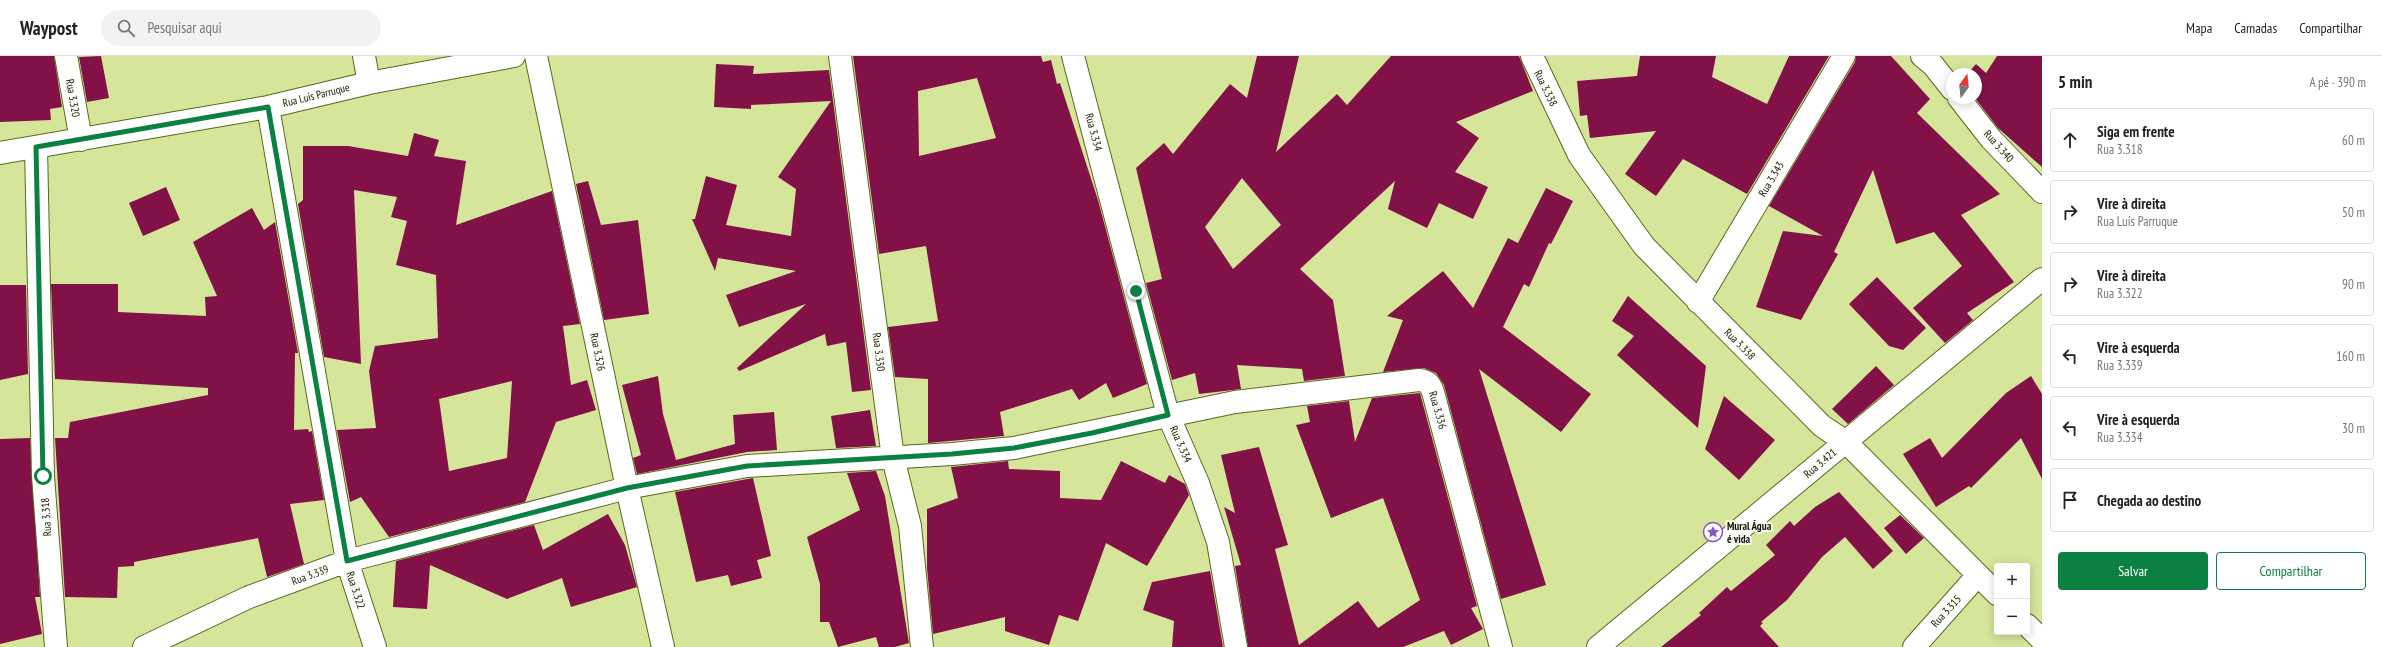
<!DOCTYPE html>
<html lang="pt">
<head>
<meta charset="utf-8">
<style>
  body { margin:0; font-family:"PT Sans Narrow",sans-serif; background:#f2f2f2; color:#222 }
  .controls { position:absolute; right:12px; bottom:12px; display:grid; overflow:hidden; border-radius:4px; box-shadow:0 2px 10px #0003 }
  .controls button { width:36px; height:36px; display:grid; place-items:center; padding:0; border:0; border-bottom:1px solid #e0e0e0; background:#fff; color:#222; font:20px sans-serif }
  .compass { position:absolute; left:1946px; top:12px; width:36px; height:36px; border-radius:50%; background:#fff; box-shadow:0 2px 10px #0003; rotate:15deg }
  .stop { position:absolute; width:12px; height:12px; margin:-9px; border:3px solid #0b8043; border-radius:50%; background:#fff }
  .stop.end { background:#0b8043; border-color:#fff; box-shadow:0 1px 4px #0008 }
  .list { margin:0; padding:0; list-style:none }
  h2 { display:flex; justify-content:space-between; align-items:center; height:52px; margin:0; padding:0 16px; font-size:17px }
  h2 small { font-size:13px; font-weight:400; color:#767676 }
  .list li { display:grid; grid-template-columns:26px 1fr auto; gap:12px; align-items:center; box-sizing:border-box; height:64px; margin:0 8px 8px; padding:0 8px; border:1px solid #e0e0e0; border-radius:4px }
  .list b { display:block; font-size:15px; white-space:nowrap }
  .list p { margin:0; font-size:13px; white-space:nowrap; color:#767676 }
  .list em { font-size:13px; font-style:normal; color:#767676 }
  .actions { display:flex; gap:8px; padding:12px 16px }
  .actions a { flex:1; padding:9px 0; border:1px solid #0b8043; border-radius:4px; text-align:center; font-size:14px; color:#0b8043 }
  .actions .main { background:#0b8043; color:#fff }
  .icon { flex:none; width:22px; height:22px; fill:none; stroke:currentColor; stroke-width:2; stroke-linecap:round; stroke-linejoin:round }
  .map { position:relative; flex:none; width:2042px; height:591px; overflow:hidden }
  header { display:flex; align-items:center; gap:24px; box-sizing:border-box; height:56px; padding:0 20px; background:#fff; border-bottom:1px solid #e0e0e0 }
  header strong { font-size:19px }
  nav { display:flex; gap:22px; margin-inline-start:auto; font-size:14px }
  .search { width:280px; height:36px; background:#f2f2f2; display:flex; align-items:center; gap:10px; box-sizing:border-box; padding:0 14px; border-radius:22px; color:#767676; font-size:15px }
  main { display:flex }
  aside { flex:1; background:#fff }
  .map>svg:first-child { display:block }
</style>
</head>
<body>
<header>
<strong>Waypost</strong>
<div class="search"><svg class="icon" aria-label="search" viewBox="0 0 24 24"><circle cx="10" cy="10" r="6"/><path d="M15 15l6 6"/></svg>Pesquisar aqui</div>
<nav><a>Mapa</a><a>Camadas</a><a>Compartilhar</a></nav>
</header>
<main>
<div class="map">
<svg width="2042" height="591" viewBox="0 0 2042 591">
  <rect width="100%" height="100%" fill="#d5e69b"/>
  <path fill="#821147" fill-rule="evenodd" d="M0,0H54L62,51L50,53L51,64L0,66Z
    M101,0L109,42L87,46L79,1Z
    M853,0H1041L1043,6L1051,4L1057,28L1060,27L1098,144L1147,328L1113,342L1106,327L1079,344L1072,333L1000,356L1004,380L928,387V323L895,321L888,271L938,265L926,190L879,198ZM977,22L996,82L919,100L918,35Z
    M1257,0H1299L1276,96L1337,38L1347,49L1391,0H1519L1533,35L1456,66L1479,82L1455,116L1488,131L1473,163L1439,147L1427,172L1388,153L1395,125L1300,213L1333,244L1345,320L1304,325L1302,313L1237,309L1241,333L1199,338L1195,317L1172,324L1146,227L1162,223L1136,112L1164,87L1173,98L1230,28L1247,42ZM1242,122L1281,169L1233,213L1205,171Z
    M1640,0H1716L1712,21L1767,48L1789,0H1829L1747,138L1683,103L1656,140L1625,118L1656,75L1590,82L1587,59L1580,60L1577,25L1637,20Z
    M1856,0H1891L1930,43L1917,57L2000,138L1961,159L2014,226L1967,257L1973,264L1945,287L1913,252L1962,210L1934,176L1896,188L1873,114L1834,196L1838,198L1801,264L1756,251L1783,175L1823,180L1769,150L1855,6Z
    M1997,0H2042V111L1998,72L1975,42L1976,18H1967L1976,8L1986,17Z
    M716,8L754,10L753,18L829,14L871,334L852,336L846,286L827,290L825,278L739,315L737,312L806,248L739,271L726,239L796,215L718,202L715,215L692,163H695L706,120L737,129L726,169L791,180L796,133L778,121L831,45L751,49V53L714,51Z
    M414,77L439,84L434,100L466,105L456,169L552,135L580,268L563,270L571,329L587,324L596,354L556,366L525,446L389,481L361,441L350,446L337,374L376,372L369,315L375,290L438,282L436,219L396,209L407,165L391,161L397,141L354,134L361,308L324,301L298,148L303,144V90H348L408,100ZM512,325L507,402L449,415L439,343Z
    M588,125L601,169L638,164L649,258L604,264L576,128Z
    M166,131L180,164L143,180L129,147Z
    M1546,132L1573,145L1551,188L1549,187L1529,231L1524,228L1503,271L1591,338L1561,376L1479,313L1546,529L1501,543L1444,329L1436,317L1424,312L1383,316L1403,264L1387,260L1443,215L1473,252L1508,182L1518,187Z
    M252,152L264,174L275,166L298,297H295L294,374L308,373L309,376L312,375L324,444L290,448L304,508L267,521L258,482L134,506V510L118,511L117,542L65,541L55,382H68L70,366L208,339V332L55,323L51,228H118V256L206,260L205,241L217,240L193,186Z
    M1877,221L1926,272L1903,294L1889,290L1849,248Z
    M0,229H26L28,318L0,324Z
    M1628,240L1706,310L1698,372L1617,299L1634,280L1612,265Z
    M1876,310L1894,329L1848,368L1832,353Z
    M658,320L663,358L676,404L735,388L733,359L774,356L777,394L747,396L637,418L633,402L641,399L622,329Z
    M2031,320L2042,338V423L2021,382L1971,432L1969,430L1936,451L1903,398L1930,382L1942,402L2006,337Z
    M1420,337L1477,550L1471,552L1483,573L1451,589L1444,575L1403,591H1248L1235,510L1241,509L1224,451L1235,457L1221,399L1259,391L1288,489L1275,493L1299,589L1358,545L1378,572L1420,544L1383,442L1331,462L1296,369L1310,366L1307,350L1349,345L1355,386L1372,342Z
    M1724,340L1775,384L1739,424L1705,393Z
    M870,354L876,390L836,392L831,360Z
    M30,382L40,541H35L42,578L0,588V383Z
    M1008,405L1009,413L1060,415V442L1101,444L1121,405L1165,427L1169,419L1185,428L1189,439L1147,510L1106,487L1078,565L1059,559L1049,589L1005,575V561L933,578L927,512V453L958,442L951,411Z
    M876,415L885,440L909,587L895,591H879L876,581L838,591L829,566H820V528L807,481L860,454L847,417Z
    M753,422L771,500L757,504L762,522L731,530L728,519L696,526L675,436Z
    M1839,436L1893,495L1873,513L1845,481L1822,501L1787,544L1761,566L1763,567L1760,570L1779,591H1661L1701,559L1699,557L1727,531L1731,535L1775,499L1766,489L1790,465L1794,470L1815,451Z
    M608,458L625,489L637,531L571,551L562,522L507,543L430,509L427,553L393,551L396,505L534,469L543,494Z
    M1900,459L1924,482L1906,498L1884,472Z
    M1210,515L1223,591H1172L1174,565L1143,554L1152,526Z"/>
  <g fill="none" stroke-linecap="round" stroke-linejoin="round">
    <defs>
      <path id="minor" d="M66,0L81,84
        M364,0L369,27
        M536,0L627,432L663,591
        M840,0L893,402L910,470L922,591
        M1073,0L1168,359L1198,427L1218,486L1236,591
        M1532,0L1579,99L1644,190L1822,370L1846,386L1997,538
        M1922,0L1933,9L1952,33
        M1959,42L1991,83L2042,136
        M268,51L347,505L375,591
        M36,91L43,420L56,591
        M0,97L268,51L369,27L514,0
        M1698,246L1844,0
        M2027,569L2042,584
        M144,591L249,541L347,505L627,432L747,410L952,398L1014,392L1235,346L1419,324C1428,325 1430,328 1433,336L1501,591
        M1598,591L2042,223
        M1914,591L1978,519"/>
    </defs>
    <use href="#minor" stroke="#5a671d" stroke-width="24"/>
    <use href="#minor" stroke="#fff" stroke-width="22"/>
  </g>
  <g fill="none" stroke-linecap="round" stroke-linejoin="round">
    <path stroke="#0b8043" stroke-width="5" d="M43,420L36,91L268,51L347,505L627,432L747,410L952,398L1014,392L1092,377L1168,359L1136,235"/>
  </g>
  <defs>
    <symbol id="sight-ring" viewBox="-11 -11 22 22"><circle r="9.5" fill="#fcfef7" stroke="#8655ce" stroke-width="1.5"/><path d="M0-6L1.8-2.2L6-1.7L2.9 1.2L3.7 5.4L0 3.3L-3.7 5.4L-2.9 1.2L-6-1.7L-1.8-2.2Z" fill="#8655ce"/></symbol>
  </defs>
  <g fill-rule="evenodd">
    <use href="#sight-ring" x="1702" y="465" width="22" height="22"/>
  </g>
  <g text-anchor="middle" stroke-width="4" stroke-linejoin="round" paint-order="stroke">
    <g font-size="11" fill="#0f1400" stroke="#fcfef7">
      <text transform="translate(1546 32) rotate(64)" y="4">Rua 3.338</text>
      <text transform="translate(316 39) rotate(-14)" y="4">Rua Luís Parruque</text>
      <text transform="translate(73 42) rotate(80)" y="4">Rua 3.320</text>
      <text transform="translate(1094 76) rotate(75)" y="4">Rua 3.334</text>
      <text transform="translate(1999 90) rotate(48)" y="4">Rua 3.340</text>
      <text transform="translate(1771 123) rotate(-59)" y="4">Rua 3.343</text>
      <text transform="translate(1740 288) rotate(45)" y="4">Rua 3.338</text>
      <text transform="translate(598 296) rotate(78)" y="4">Rua 3.326</text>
      <text transform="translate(879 296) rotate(83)" y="4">Rua 3.330</text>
      <text transform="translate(1438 354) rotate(74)" y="4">Rua 3.336</text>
      <text transform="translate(1181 388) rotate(66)" y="4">Rua 3.334</text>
      <text transform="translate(1820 407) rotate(-40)" y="4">Rua 3.421</text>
      <text transform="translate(46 461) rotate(-94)" y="4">Rua 3.318</text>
      <text transform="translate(310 519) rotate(-20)" y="4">Rua 3.339</text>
      <text transform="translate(356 534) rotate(72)" y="4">Rua 3.322</text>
      <text transform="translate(1946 555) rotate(-48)" y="4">Rua 3.315</text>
    </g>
    <g font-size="11" font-weight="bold" fill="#0f1400" stroke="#fcfef7" text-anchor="start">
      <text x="1727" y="474">Mural Água<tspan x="1727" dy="13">é vida</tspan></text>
    </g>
  </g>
</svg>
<div class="controls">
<button>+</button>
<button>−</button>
</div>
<svg class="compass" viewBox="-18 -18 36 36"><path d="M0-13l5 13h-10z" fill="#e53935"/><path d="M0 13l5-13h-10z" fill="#767676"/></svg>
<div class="stop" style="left:43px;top:420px"></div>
<div class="stop end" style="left:1136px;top:235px"></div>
</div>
<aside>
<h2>5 min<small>A pé · 390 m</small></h2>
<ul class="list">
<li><svg class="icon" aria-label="ahead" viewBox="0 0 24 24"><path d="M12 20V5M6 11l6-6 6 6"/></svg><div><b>Siga em frente</b><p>Rua 3.318</p></div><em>60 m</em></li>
<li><svg class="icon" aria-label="right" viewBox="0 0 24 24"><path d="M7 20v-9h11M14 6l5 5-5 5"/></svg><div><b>Vire à direita</b><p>Rua Luís Parruque</p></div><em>50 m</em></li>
<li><svg class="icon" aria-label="right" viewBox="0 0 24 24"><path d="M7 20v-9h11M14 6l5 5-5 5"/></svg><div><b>Vire à direita</b><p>Rua 3.322</p></div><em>90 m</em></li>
<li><svg class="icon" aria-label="left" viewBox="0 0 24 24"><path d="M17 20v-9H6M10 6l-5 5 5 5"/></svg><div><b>Vire à esquerda</b><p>Rua 3.339</p></div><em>160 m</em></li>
<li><svg class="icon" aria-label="left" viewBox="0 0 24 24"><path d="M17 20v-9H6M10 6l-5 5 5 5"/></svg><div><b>Vire à esquerda</b><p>Rua 3.334</p></div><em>30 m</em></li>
<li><svg class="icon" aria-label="arrive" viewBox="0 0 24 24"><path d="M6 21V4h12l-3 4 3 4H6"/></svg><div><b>Chegada ao destino</b></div></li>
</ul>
<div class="actions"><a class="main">Salvar</a><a>Compartilhar</a></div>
</aside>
</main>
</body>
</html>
